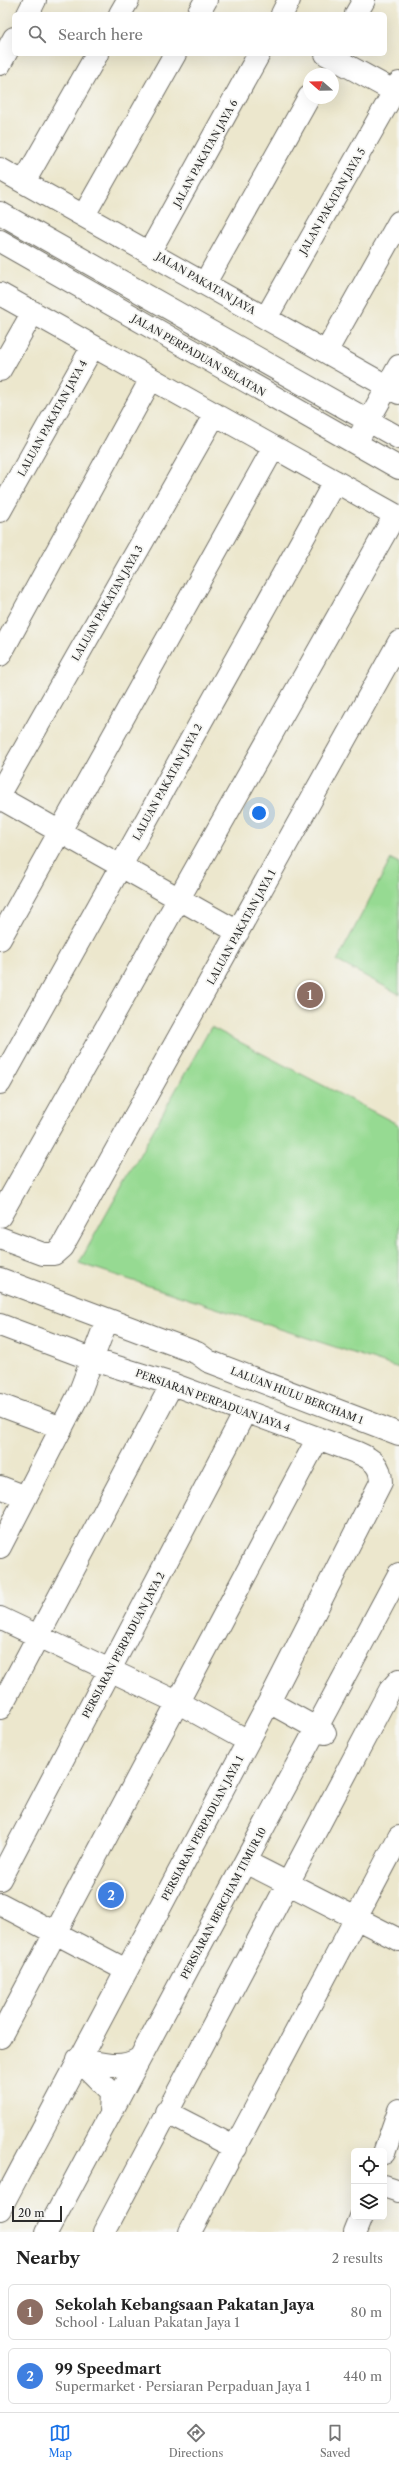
<!DOCTYPE html>
<html lang="en">
<head>
<meta charset="utf-8">
<style>
  body { margin:0; font-family:"Libre Caslon Text",serif; background:#f6f6f6; color:#222 }
  .controls { position:absolute; right:12px; bottom:12px; display:grid; overflow:hidden; border-radius:6px; box-shadow:0 4px 16px #0002 }
  .controls button { width:36px; height:36px; display:grid; place-items:center; padding:0; border:0; border-bottom:1px solid #e0e0e0; background:#fff; color:#222; font:20px sans-serif }
  .compass { position:absolute; left:303px; top:68px; width:36px; height:36px; border-radius:50%; background:#fff; box-shadow:0 4px 16px #0002; rotate:290deg }
  .scale { position:absolute; left:12px; bottom:10px; width:50px; box-sizing:border-box; padding-left:4px; border:2px solid #2b2b2b; border-top:0; font-size:11px; line-height:14px; white-space:nowrap; color:#2b2b2b; -webkit-text-stroke:3px #f6f6f2; paint-order:stroke }
  .you { position:absolute; left:259px; top:813px; width:14px; height:14px; margin:-10px; border:3px solid #fff; border-radius:50%; background:#1a73e8; box-shadow:0 0 0 6px #1a73e833 }
  .badge { display:grid; place-items:center; width:26px; height:26px; border-radius:50%; background:#1a73e8; color:#fff; font-size:13px; font-weight:700 }
  .pin { position:absolute; translate:-50% -50%; border:2px solid #fff; box-shadow:0 1px 4px #0006 }
  .list { margin:0; padding:0; list-style:none }
  h2 { display:flex; justify-content:space-between; align-items:center; height:52px; margin:0; padding:0 16px; font-size:17px }
  h2 small { font-size:13px; font-weight:400; color:#767676 }
  .list li { display:grid; grid-template-columns:26px 1fr auto; gap:12px; align-items:center; box-sizing:border-box; height:56px; margin:0 8px 8px; padding:0 8px; border:1px solid #e0e0e0; border-radius:6px }
  .list b { display:block; font-size:15px; white-space:nowrap }
  .list p { margin:0; font-size:13px; white-space:nowrap; color:#767676 }
  .list em { font-size:13px; font-style:normal; color:#767676 }
  .icon { flex:none; width:22px; height:22px; fill:none; stroke:currentColor; stroke-width:2; stroke-linecap:round; stroke-linejoin:round }
  .map { position:relative; flex:none; width:399px; height:2232px; overflow:hidden }
  .search { position:absolute; background:#fff; box-shadow:0 4px 16px #0002; left:12px; right:12px; top:12px; height:44px; display:flex; align-items:center; gap:10px; box-sizing:border-box; padding:0 14px; border-radius:6px; color:#767676; font-size:15px }
  .sheet { height:180px; background:#fff }
  nav { display:flex; justify-content:space-around; align-items:center; box-sizing:border-box; height:56px; border-top:1px solid #e0e0e0; background:#fff; font-size:11px; color:#767676 }
  nav a { display:grid; justify-items:center; gap:2px }
  nav .on { color:#1a73e8 }
  .map>svg:first-child { display:block }
</style>
</head>
<body>
<div class="map">
<svg width="399" height="2232" viewBox="0 0 399 2232">
  <rect width="100%" height="100%" fill="#f6f6f2"/>
  <filter id="ink" filterUnits="userSpaceOnUse"><feTurbulence type="fractalNoise" baseFrequency=".025" numOctaves="2"/><feDisplacementMap in="SourceGraphic" scale="8" xChannelSelector="R" yChannelSelector="G"/><feConvolveMatrix kernelMatrix="1 2 1 2 8 2 1 2 1" color-interpolation-filters="sRGB"/></filter>
  <filter id="wash" filterUnits="userSpaceOnUse"><feTurbulence type="fractalNoise" baseFrequency=".012" numOctaves="4" result="noise"/><feDisplacementMap in="SourceGraphic" scale="16" xChannelSelector="R" yChannelSelector="G"/><feGaussianBlur stdDeviation="0.9" result="paint"/><feColorMatrix in="noise" values="0 0 0 0 0 0 0 0 0 0 0 0 0 0 0 0 0 1.4 0 .05"/><feComposite in="paint" operator="in"/></filter>
  <g filter="url(#wash)">
    <rect width="100%" height="100%" fill="#ece7cd"/>
    <path fill="#96da92" stroke="#60825e" d="M391,859L399,863V994L337,961Z
      M211,1027L399,1125V1368L79,1263Z"/>
  </g>
  <g filter="url(#ink)">
    <g fill="none" stroke-linecap="round" stroke-linejoin="round">
      <defs>
        <path id="minor" d="M28,14L35,0
          M120,14L128,0
          M198,14L206,0
          M282,14L289,0
          M356,14L364,0
          M326,54L399,94
          M0,64L14,38
          M0,169L399,393
          M24,182L97,54
          M0,213L399,438
          M84,215L175,54
          M0,241L399,468
          M150,251L259,54
          M205,283L309,97
          M0,294L399,517
          M266,318L399,83
          M326,352L399,222
          M0,370L33,312
          M361,434L399,366
          M0,511L93,346
          M0,655L151,379
          M0,792L215,414
          M0,798L238,932
          M0,939L274,447
          M0,1083L335,481
          M0,1216L395,515
          M0,1238L43,1254H54L62,1247L399,642
          M0,1279L197,1353L208,1361L399,1434
          M0,1325L91,1359L172,1384L358,1453C372,1459 381,1465 381,1482L269,1702L0,2209
          M0,1405L62,1428
          M0,1487L26,1497
          M0,1547L79,1394L107,1320
          M0,1618L177,1702L248,1741
          M269,1702L325,1733
          M0,1708L172,1384
          M246,1862L399,1940
          M0,1879L245,1412
          M0,1904L126,1970
          M0,2037L318,1438
          M78,2059L111,2092L110,2113
          M78,2059C101,2063 120,2071 140,2058
          M166,2112L236,2148
          M384,2153L399,2110
          M384,2186L399,2191
          M47,2232L399,1574
          M104,2232L390,1690L399,1680
          M190,2232L399,1837
          M355,2232L361,2217"/>
      </defs>
      <use href="#minor" stroke="#6f6d64" stroke-width="24"/>
      <use href="#minor" stroke="#fff" stroke-width="22"/>
    </g>
  </g>
  <g text-anchor="middle" stroke-width="3.5" stroke-linejoin="round" paint-order="stroke">
    <g font-size="10" fill="#2b2b2b" stroke="#f6f6f2">
      <text transform="translate(205 153) rotate(-61)" y="4">JALAN PAKATAN JAYA 6</text>
      <text transform="translate(332 201) rotate(-60)" y="4">JALAN PAKATAN JAYA 5</text>
      <text transform="translate(206 283) rotate(30)" y="4">JALAN PAKATAN JAYA</text>
      <text transform="translate(199 355) rotate(30)" y="4">JALAN PERPADUAN SELATAN</text>
      <text transform="translate(52 418) rotate(-61)" y="4">LALUAN PAKATAN JAYA 4</text>
      <text transform="translate(107 603) rotate(-60)" y="4">LALUAN PAKATAN JAYA 3</text>
      <text transform="translate(167 782) rotate(-61)" y="4">LALUAN PAKATAN JAYA 2</text>
      <text transform="translate(241 927) rotate(-61)" y="4">LALUAN PAKATAN JAYA 1</text>
      <text transform="translate(297 1395) rotate(21)" y="4">LALUAN HULU BERCHAM 1</text>
      <text transform="translate(213 1400) rotate(20)" y="4">PERSIARAN PERPADUAN JAYA 4</text>
      <text transform="translate(123 1645) rotate(-62)" y="4">PERSIARAN PERPADUAN JAYA 2</text>
      <text transform="translate(202 1828) rotate(-62)" y="4">PERSIARAN PERPADUAN JAYA 1</text>
      <text transform="translate(223 1903) rotate(-62)" y="4">PERSIARAN BERCHAM TIMUR 10</text>
    </g>
  </g>
</svg>
<div class="controls">
<button><svg class="icon" aria-label="locate" viewBox="0 0 24 24"><circle cx="12" cy="12" r="6"/><path d="M12 2v4M12 18v4M2 12h4M18 12h4"/></svg></button>
<button><svg class="icon" aria-label="layers" viewBox="0 0 24 24"><path d="M12 4l9 5-9 5-9-5zM3 14l9 5 9-5"/></svg></button>
</div>
<svg class="compass" viewBox="-18 -18 36 36"><path d="M0-13l5 13h-10z" fill="#e53935"/><path d="M0 13l5-13h-10z" fill="#767676"/></svg>
<div class="scale">20 m</div>
<div class="you"></div>
<div class="pin badge" style="left:310px;top:995px;background:#8d6e63">1</div>
<div class="pin badge" style="left:111px;top:1895px;background:#3f7fe0">2</div>
<div class="search"><svg class="icon" aria-label="search" viewBox="0 0 24 24"><circle cx="10" cy="10" r="6"/><path d="M15 15l6 6"/></svg>Search here</div>
</div>
<section class="sheet">
<h2>Nearby<small>2 results</small></h2>
<ul class="list">
<li><span class="badge" style="background:#8d6e63">1</span><div><b>Sekolah Kebangsaan Pakatan Jaya</b><p>School · Laluan Pakatan Jaya 1</p></div><em>80 m</em></li>
<li><span class="badge" style="background:#3f7fe0">2</span><div><b>99 Speedmart</b><p>Supermarket · Persiaran Perpaduan Jaya 1</p></div><em>440 m</em></li>
</ul>
</section>
<nav>
<a class="on"><svg class="icon" aria-label="map" viewBox="0 0 24 24"><path d="M3 6l6-2 6 2 6-2v14l-6 2-6-2-6 2zM9 4v14M15 6v14"/></svg>Map</a>
<a><svg class="icon" aria-label="directions" viewBox="0 0 24 24"><path d="M12 3l9 9-9 9-9-9zM9 14v-3h6M13 9l2 2-2 2"/></svg>Directions</a>
<a><svg class="icon" aria-label="saved" viewBox="0 0 24 24"><path d="M7 4h10v16l-5-4-5 4z"/></svg>Saved</a>
</nav>
</body>
</html>
